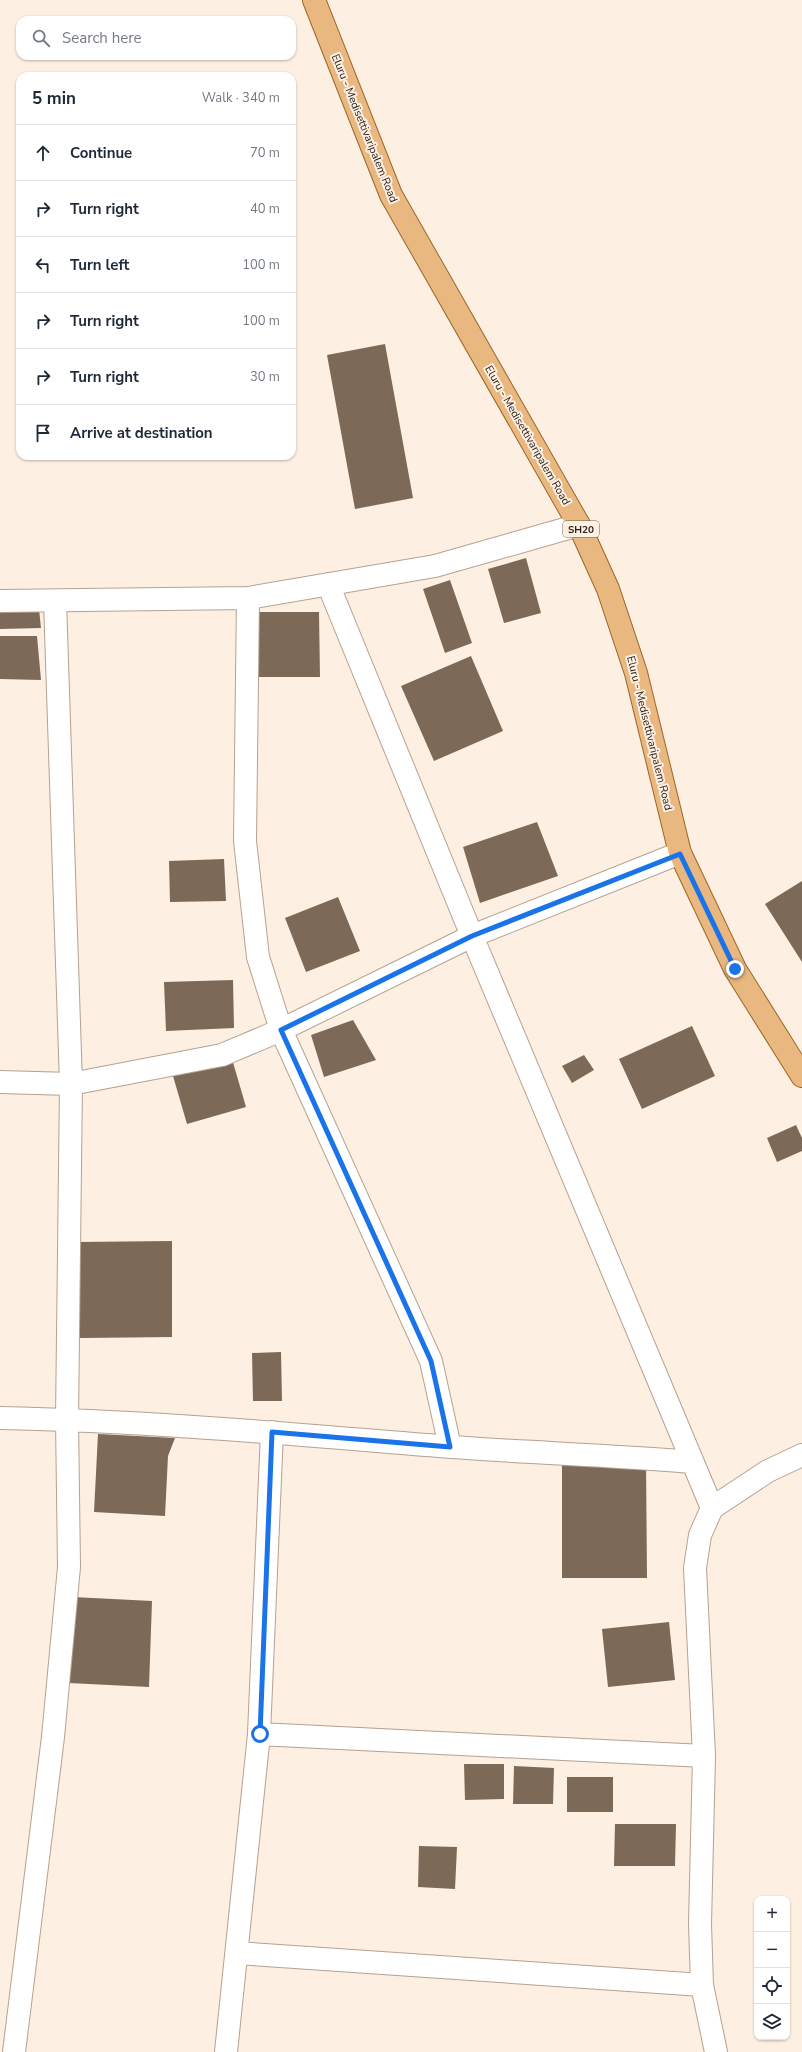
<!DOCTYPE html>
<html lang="en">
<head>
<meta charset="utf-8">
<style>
  body { margin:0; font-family:"Nunito Sans",sans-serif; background:#f6f6f7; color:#1f2937 }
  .controls { position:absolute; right:12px; bottom:12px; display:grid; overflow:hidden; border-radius:8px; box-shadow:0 1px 3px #0004 }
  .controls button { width:36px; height:36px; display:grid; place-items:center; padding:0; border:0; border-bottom:1px solid #e0e1e3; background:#fff; color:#1f2937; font:20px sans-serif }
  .stop { position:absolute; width:12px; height:12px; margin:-9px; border:3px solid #1a73e8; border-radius:50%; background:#fff }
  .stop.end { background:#1a73e8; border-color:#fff; box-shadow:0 1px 4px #0008 }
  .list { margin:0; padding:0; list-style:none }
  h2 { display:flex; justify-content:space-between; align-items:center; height:52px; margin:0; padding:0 16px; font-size:17px }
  h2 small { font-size:13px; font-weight:400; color:#747a83 }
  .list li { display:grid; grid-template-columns:26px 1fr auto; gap:12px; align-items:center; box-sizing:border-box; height:56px; padding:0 16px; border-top:1px solid #e0e1e3 }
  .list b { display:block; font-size:15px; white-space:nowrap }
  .list em { font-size:13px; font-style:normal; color:#747a83 }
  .icon { flex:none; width:22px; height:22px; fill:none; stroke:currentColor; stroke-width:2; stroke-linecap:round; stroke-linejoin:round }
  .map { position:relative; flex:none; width:802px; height:2052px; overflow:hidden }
  .search { position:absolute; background:#fff; box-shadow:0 1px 3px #0004; left:16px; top:16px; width:280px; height:44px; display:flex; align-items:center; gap:10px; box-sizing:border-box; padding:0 14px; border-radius:12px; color:#747a83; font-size:15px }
  .panel { position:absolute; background:#fff; box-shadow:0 1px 3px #0004; left:16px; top:72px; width:280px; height:388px; border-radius:12px }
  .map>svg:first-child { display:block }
</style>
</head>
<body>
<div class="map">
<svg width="802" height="2052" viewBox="0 0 802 2052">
  <rect width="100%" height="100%" fill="#fdefe2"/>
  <path fill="#7d6957" d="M385,344L413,498L355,509L327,355Z
    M526,558L541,613L504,623L488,569Z
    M450,580L472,643L445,653L423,589Z
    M39,609L41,628L0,629V610Z
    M257,612H319L320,677H257Z
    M0,636H37L41,680L0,679Z
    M471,656L503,731L434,761L401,686Z
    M537,822L558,876L480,903L463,847Z
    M224,859L226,901L170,902L169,861Z
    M802,881V962L765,904Z
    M338,897L360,951L306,972L285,918Z
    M233,980L234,1028L166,1031L164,982Z
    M353,1020L376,1060L324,1077L311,1035Z
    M692,1026L715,1076L642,1109L619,1059Z
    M584,1055L594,1070L572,1083L562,1066Z
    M232,1059L246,1107L187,1124L173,1076Z
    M796,1125L802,1138V1151L777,1162L767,1138Z
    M172,1241V1337L80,1338L79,1242Z
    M281,1352L282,1401H253L252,1353Z
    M98,1434L175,1438L168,1456L165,1516L94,1512Z
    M562,1462H646L647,1578H562Z
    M73,1597L152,1601L149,1687L69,1683Z
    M669,1622L675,1680L608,1687L602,1629Z
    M464,1764H504V1799L465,1800Z
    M514,1766L554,1768L553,1804H513Z
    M567,1777H613V1812H567Z
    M615,1824H676L675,1866H614Z
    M419,1846L457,1847L455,1889L418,1887Z"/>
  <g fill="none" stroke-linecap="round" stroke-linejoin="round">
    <defs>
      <path id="minor" d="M328,584L472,936L712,1508
        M248,598L245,841L258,957L281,1030L431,1361L450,1447
        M0,601L248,598L435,566L579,525
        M0,1082L71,1084L222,1055L281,1030L472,936L680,853
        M0,1418C151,1421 301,1435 452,1447C532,1453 612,1455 692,1462
        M259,1734L704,1756
        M237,1953L702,1985
        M14,2052L53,1737L69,1567L67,1419L71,1084L55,601
        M226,2052L259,1734L272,1432
        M716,2052L702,1985L700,1924L704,1756L695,1568L700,1535L712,1508L768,1471L802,1455"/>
      <path id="major" d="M314,0L391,195L579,525L608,589L636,673L680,853L735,969L802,1076"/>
    </defs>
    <use href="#minor" stroke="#b7a18e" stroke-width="24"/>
    <use href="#major" stroke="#9d6526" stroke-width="24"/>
    <use href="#minor" stroke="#fff" stroke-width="22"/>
    <use href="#major" stroke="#e9b880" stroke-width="22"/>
  </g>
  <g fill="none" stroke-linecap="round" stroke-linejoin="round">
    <path stroke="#1a73e8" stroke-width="5" d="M260,1734L272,1432L450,1447L431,1361L281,1030L472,936L680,854L735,969"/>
  </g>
  <g text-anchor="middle" stroke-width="4" stroke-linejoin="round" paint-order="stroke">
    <rect fill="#fdefe2" stroke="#6a6057" stroke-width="1" x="563" y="521" width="36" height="16" rx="3"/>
    <g font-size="10" font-weight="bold" fill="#2b231b">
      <text x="581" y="533">SH20</text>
    </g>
    <g font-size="11" fill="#2b231b" stroke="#fdefe2">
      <text transform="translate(365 128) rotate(68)" y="4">Eluru - Medisettivaripalem Road</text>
      <text transform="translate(528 435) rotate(60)" y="4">Eluru - Medisettivaripalem Road</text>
      <text transform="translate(650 733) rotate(76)" y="4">Eluru - Medisettivaripalem Road</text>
    </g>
  </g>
</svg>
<div class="controls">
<button>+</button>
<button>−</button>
<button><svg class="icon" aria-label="locate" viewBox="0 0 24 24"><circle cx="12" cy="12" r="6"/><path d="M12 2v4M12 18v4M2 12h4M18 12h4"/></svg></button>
<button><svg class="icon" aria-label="layers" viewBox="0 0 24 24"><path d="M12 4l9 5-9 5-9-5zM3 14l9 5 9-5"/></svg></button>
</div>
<div class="stop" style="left:260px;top:1734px"></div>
<div class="stop end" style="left:735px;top:969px"></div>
<div class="search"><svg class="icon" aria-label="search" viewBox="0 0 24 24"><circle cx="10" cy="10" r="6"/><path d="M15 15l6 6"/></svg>Search here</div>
<section class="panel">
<h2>5 min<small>Walk · 340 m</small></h2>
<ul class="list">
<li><svg class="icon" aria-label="ahead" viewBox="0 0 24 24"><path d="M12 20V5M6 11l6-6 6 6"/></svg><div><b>Continue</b></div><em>70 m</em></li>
<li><svg class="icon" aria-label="right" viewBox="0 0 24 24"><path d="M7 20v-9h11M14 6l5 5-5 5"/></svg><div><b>Turn right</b></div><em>40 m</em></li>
<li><svg class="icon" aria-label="left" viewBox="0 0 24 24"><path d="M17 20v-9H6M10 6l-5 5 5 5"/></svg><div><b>Turn left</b></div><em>100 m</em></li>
<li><svg class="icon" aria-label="right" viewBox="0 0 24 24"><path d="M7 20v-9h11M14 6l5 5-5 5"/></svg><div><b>Turn right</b></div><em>100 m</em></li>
<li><svg class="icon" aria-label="right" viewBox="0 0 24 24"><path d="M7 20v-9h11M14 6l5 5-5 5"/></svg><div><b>Turn right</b></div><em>30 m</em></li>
<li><svg class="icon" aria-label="arrive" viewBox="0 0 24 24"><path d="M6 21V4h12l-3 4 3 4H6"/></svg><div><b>Arrive at destination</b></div></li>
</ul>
</section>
</div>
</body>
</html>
